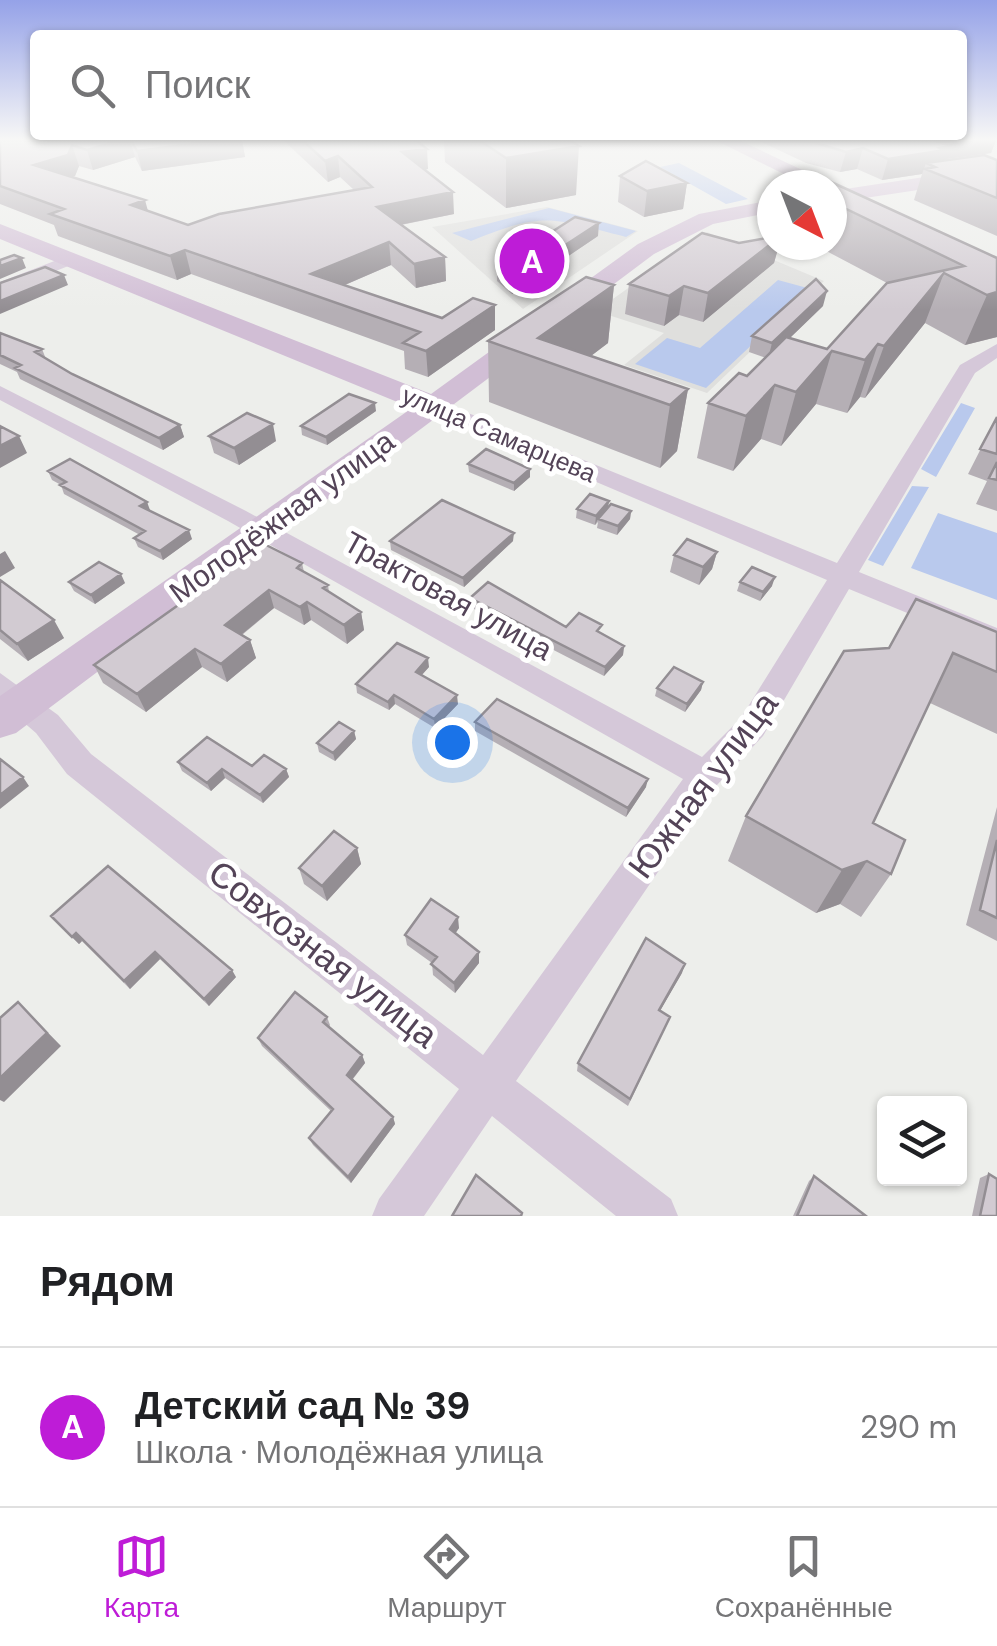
<!DOCTYPE html>
<html lang="ru">
<head>
<meta charset="utf-8">
<style>
  body { margin:0; font-family:"DM Sans",sans-serif; background:#f2f2f2; color:#202124 }
  .controls { position:absolute; right:30px; bottom:30px; display:grid; overflow:hidden; border-radius:10px; box-shadow:0 2px 8px #0004 }
  .controls button { width:90px; height:90px; display:grid; place-items:center; padding:0; border:0; border-bottom:2px solid #e0e0e0; background:#fff; color:#202124; font:50px sans-serif }
  .compass { position:absolute; left:757px; top:170px; width:90px; height:90px; border-radius:50%; background:#fff; box-shadow:0 2px 8px #0004; rotate:138deg }
  .you { position:absolute; left:452px; top:742px; width:35px; height:35px; margin:-25px; border:8px solid #fff; border-radius:50%; background:#1a73e8; box-shadow:0 0 0 15px #1a73e833 }
  .badge { display:grid; place-items:center; width:65px; height:65px; border-radius:50%; background:#be1cd7; color:#fff; font-size:32px; font-weight:700 }
  .pin { position:absolute; translate:-50% -50%; border:5px solid #fff; box-shadow:0 2px 10px #0006 }
  .list { margin:0; padding:0; list-style:none }
  h2 { display:flex; justify-content:space-between; align-items:center; height:130px; margin:0; padding:0 40px; font-size:42px }
  h2 small { font-size:32px; font-weight:400; color:#757577 }
  .list li { display:grid; grid-template-columns:65px 1fr auto; gap:30px; align-items:center; box-sizing:border-box; height:160px; padding:0 40px; border-top:2px solid #e0e0e0 }
  .list b { display:block; font-size:38px; white-space:nowrap }
  .list p { margin:0; font-size:32px; white-space:nowrap; color:#757577 }
  .list em { font-size:32px; font-style:normal; color:#757577 }
  .icon { flex:none; width:55px; height:55px; fill:none; stroke:currentColor; stroke-width:2; stroke-linecap:round; stroke-linejoin:round }
  .map { position:relative; flex:none; width:997px; height:1216px; overflow:hidden }
  .search { position:absolute; background:#fff; box-shadow:0 2px 8px #0004; left:30px; right:30px; top:30px; height:110px; display:flex; align-items:center; gap:25px; box-sizing:border-box; padding:0 35px; border-radius:10px; color:#757577; font-size:38px }
  .sheet { height:290px; background:#fff }
  nav { display:flex; justify-content:space-around; align-items:center; box-sizing:border-box; height:140px; border-top:2px solid #e0e0e0; background:#fff; font-size:28px; color:#757577 }
  nav a { display:grid; justify-items:center; gap:5px }
  nav .on { color:#be1cd7 }
  .map>svg:first-child { display:block }
</style>
</head>
<body>
<div class="map">
<svg width="997" height="1216" viewBox="0 0 997 1216">
  <rect width="100%" height="100%" fill="#edeeeb"/>
  <path fill="#dfdfdd" d="M547,207L638,231L523,309L432,227Z
    M707,232L824,281L707,393L624,365L664,333L596,311Z"/>
  <path fill="#b9c9ed" d="M679,163L748,199L726,204L660,167Z
    M549,208L636,231L626,237C551,218 545,211 471,241L452,233Z
    M778,280L811,289L706,388L635,364L667,338L700,348Z
    M961,403L975,408L936,477L921,469Z
    M912,486L929,487L883,566L868,560Z
    M938,513L997,533V600L911,568Z"/>
  <g fill="none" stroke-linecap="round" stroke-linejoin="round">
    <path fill="#d5c8d9" fill-rule="evenodd" d="M70,255L78,260L76,263L0,293V282Z
      M997,344V358L975,373L859,572L997,628V650L849,589L763,736L717,785L516,1081L671,1199L678,1216H616L492,1116L424,1216H372L379,1199L459,1089L67,774L36,733L0,702V673L58,715L91,754L483,1055L683,779L228,521L0,400V386L246,511L702,757L741,718L827,580L427,410V402H441L837,563L960,365Z"/>
    <path fill="#d1bed5" fill-rule="evenodd" d="M997,166V178L832,203V191Z
      M772,200V212L713,224L654,254L16,733L0,738V696L412,408L0,239V224L431,394L638,244L699,214Z"/>
    <path fill="#c4abca" fill-rule="evenodd" d="M715,140H739L834,185H806Z"/>
  </g>
  <path fill="#b5afb5" d="M0,140H242L245,157L142,171L135,157L93,170L79,166L75,176L71,177L148,211L188,225L354,190L340,177L328,182L283,140H416L428,169L424,170L454,214L401,225L445,257L446,281L416,288L391,265L345,285L442,318L495,330L428,377L405,369L404,351L191,274L177,280L58,236L54,225L0,204Z
    M444,140H569L576,195L506,208L445,162Z
    M757,140H996L991,153L946,159V160H997V236L914,200L922,174L882,180L857,169L840,172L806,163Z
    M620,176L687,183L683,209L644,217L618,202Z
    M832,185L997,258V337L965,345L925,323L865,398L860,397L847,413L816,404L781,446L761,439L733,471L697,458L708,403L747,376L766,358L749,352L752,336L823,306L790,338L827,349L887,283L815,245H832Z
    M598,236L512,294L497,281V267Z
    M739,243L779,245L774,263L703,322L679,315L664,326L625,314L629,284Z
    M614,285L608,343L591,356L688,389L677,451L660,468L489,402L488,341Z
    M0,333L42,349L46,359L72,374L180,425L184,437L163,450L20,379L17,372L0,364Z
    M376,411L327,445L302,435L301,426Z
    M997,417V511L976,504L987,481L968,474Z
    M209,436L276,441L239,465L214,453Z
    M468,464L530,477L514,491L469,472Z
    M48,471L147,502L149,511L192,539L163,560L138,547L134,538L140,535L64,494L61,485L52,480Z
    M609,507L631,511L630,519L617,535L597,528L598,522L595,525L576,518L577,509Z
    M390,541H513L464,587L391,550Z
    M717,552L712,569L699,585L670,572L674,555Z
    M302,563L304,572L328,585L329,592L361,612L364,630L347,644L311,620L304,625L274,608L242,635L250,640L256,658L227,682L202,667L146,712L103,683L94,665Z
    M0,580L64,638L28,661L0,639Z
    M69,582L125,583L95,604L74,591Z
    M740,582L772,586L760,601L737,591Z
    M470,598L566,627L601,633L624,646L623,655L604,676L470,607Z
    M997,632V734L930,703L873,823L891,874L861,917L840,904L816,913L728,861L746,816L889,648Z
    M429,667L422,675L458,704L435,728L395,704L389,710L357,693L356,684Z
    M703,682L701,690L685,712L655,696L657,688Z
    M475,722L646,787L626,817L475,731Z
    M354,731L356,739L335,761L319,752L317,743Z
    M178,762L286,769L289,777L263,803L225,778L211,791L182,771Z
    M997,807V941L966,925Z
    M357,848L361,864L327,901L304,884L299,868Z
    M51,916L236,977L209,1006L160,959L130,989L82,941L79,944Z
    M459,928L455,933L479,952V963L455,993L433,975L432,963L407,945L405,935Z
    M682,973L660,1010L670,1017L628,1106L577,1071L578,1063Z
    M327,1017L330,1025L329,1027L362,1055L365,1063L353,1079L393,1117L395,1124L351,1183L313,1145L309,1138L331,1111L262,1046L258,1038Z
    M989,1174L997,1216H972L980,1178Z
    M814,1176L866,1216H793L809,1181Z"/>
  <path fill="#938e93" d="M121,140H130L135,157L93,170L87,150Z
    M222,140H242L245,157L142,171L137,151Z
    M943,140H996L991,153L946,159L944,167H934L926,163L922,174L882,180L888,159L936,141Z
    M72,145L79,166L75,176L42,186L34,165Z
    M579,146L576,195L506,208V158Z
    M863,148L857,169L840,172L846,152Z
    M427,149L428,169L404,173L402,152Z
    M338,156L340,177L328,182L325,161Z
    M687,183L683,209L644,217L647,191Z
    M453,192L454,214L379,229L377,207Z
    M145,200L151,222L131,205Z
    M599,223L598,236L512,294V280Z
    M389,242L391,265L319,296L311,274Z
    M772,243V245H779L774,263L703,322L708,293Z
    M185,250L191,274L177,280L170,256Z
    M445,257L446,281L416,288L414,264Z
    M22,258L26,268L0,279V266Z
    M944,273L925,323L865,398L884,346Z
    M64,275L68,285L0,314V301Z
    M614,285L608,343L571,371L538,338Z
    M684,286L679,315L664,326L669,296Z
    M827,291L823,306L768,359L772,343Z
    M997,292V337L965,345L987,295Z
    M495,305V330L428,377L426,351Z
    M878,344L860,397L847,413L865,360Z
    M832,351L816,404L781,446L796,392Z
    M775,385L761,439L733,471L746,416Z
    M688,389L677,451L660,468L670,405Z
    M375,403L376,411L327,445L326,437Z
    M273,424L276,441L239,465L234,448Z
    M180,425L184,437L163,450L159,438Z
    M19,436L27,453L0,468V446Z
    M530,469V477L514,491V483Z
    M609,501L608,509L598,519L595,525L596,516Z
    M147,502L150,510L143,515L140,506Z
    M631,511L630,519L617,535L618,526Z
    M189,530L192,539L163,560L160,551Z
    M514,533L513,541L464,587L463,578Z
    M5,551L15,568L0,577V554Z
    M717,552L712,569L699,585L703,567Z
    M121,574L125,583L95,604L91,595Z
    M775,577L772,586L760,601L763,592Z
    M269,590L274,608L231,643L225,625Z
    M307,602L311,620L304,625L300,607Z
    M361,612L364,630L347,644L344,625Z
    M54,620L64,638L28,661L17,644Z
    M250,640L256,658L227,682L221,664Z
    M624,646L623,655L604,676L605,667Z
    M195,649L202,667L146,712L137,694Z
    M428,658L429,667L417,680L416,672Z
    M703,682L701,690L685,712L687,704Z
    M394,695L395,704L389,710L388,702Z
    M457,695L458,704L435,728L434,719Z
    M354,731L356,739L335,761L333,753Z
    M222,769L225,778L211,791L207,783Z
    M286,769L289,777L263,803L260,795Z
    M23,777L29,786L0,809V795Z
    M648,779L646,787L626,817L628,808Z
    M357,848L361,864L327,901L322,886Z
    M867,861L840,904L816,913L842,870Z
    M458,917L459,928L451,940L450,929Z
    M76,933L82,941L79,944L72,937Z
    M155,952L160,959L130,989L124,981Z
    M479,952V963L455,993L454,983Z
    M685,964L682,973L656,1018L659,1010Z
    M232,970L236,977L209,1006L204,999Z
    M18,1002L61,1046L4,1102L0,1100V1078Z
    M362,1055L365,1063L350,1082L347,1075Z
    M393,1117L395,1124L351,1183L348,1177Z"/>
  <path fill="#d2cbd2" stroke="#938e93" stroke-width="2.5" d="M0,140H121L87,150L72,145L68,155L34,165L145,200L131,205L188,225L219,214L372,187L338,156L325,161L302,140H416L427,149L402,152L453,192L377,207L445,257L414,264L389,242L311,274L442,318L473,298L495,305L426,351L403,343L420,332L185,250L170,256L50,214L64,209L0,186Z
    M131,140H222L137,151Z
    M479,140H569L579,146L506,158Z
    M806,140H943L936,141L951,146L940,148L945,150L888,159L863,148L846,152Z
    M984,155L997,160V198L925,169L935,167L926,163Z
    M646,161L687,183L647,191L620,176Z
    M829,181L997,258V292L987,295L944,273L884,346L878,344L865,360L832,351L796,392L775,385L746,416L708,403L739,373L747,376L786,337L827,349L887,283L964,266L832,202V185H807Z
    M575,217L599,223L512,280L497,267Z
    M702,233L739,243L772,237V243L708,293L684,286L669,296L629,284Z
    M14,255L22,258L0,266V260Z
    M45,267L64,275L0,301V283Z
    M586,277L614,285L538,338L688,389L670,405L488,341Z
    M816,279L827,291L772,343L752,336Z
    M0,333L42,349L35,352L72,374L180,425L159,438L15,368L21,365L0,355Z
    M349,394L375,403L326,437L301,426Z
    M247,413L273,424L234,448L209,436Z
    M997,417V454L980,449Z
    M0,426L19,436L0,446Z
    M486,449L530,469L514,483L468,464Z
    M70,459L147,502L140,506L189,530L160,551L134,538L145,531L60,485L66,482L48,471Z
    M997,462V480L989,478Z
    M590,494L609,501L596,516L577,509Z
    M442,500L514,533L463,578L390,541Z
    M611,504L631,511L618,526L598,519Z
    M687,539L717,552L703,567L674,555Z
    M264,544L302,563L297,568L328,585L323,588L361,612L344,625L307,602L300,607L269,590L225,625L250,640L221,664L195,649L137,694L94,665Z
    M99,562L121,574L91,595L69,582Z
    M752,567L775,577L763,592L740,582Z
    M0,580L54,620L17,644L0,630Z
    M488,582L566,627L579,613L602,625L597,631L624,646L605,667L470,598Z
    M916,599L997,632V672L953,653L873,823L905,840L891,874L867,861L842,870L746,816L844,651L889,648Z
    M397,643L428,658L416,672L457,695L434,719L394,695L388,702L356,684Z
    M674,667L703,682L687,704L657,688Z
    M497,699L648,779L628,808L475,722Z
    M339,722L354,731L333,753L317,743Z
    M207,737L252,766L264,755L286,769L260,795L222,769L207,783L178,762Z
    M0,759L23,777L0,795Z
    M334,831L357,848L322,886L299,868Z
    M997,840V918L980,910Z
    M108,866L232,970L204,999L155,952L124,981L76,933L72,937L51,916Z
    M431,899L458,917L450,929L479,952L454,983L431,964L437,957L405,935Z
    M646,938L685,964L659,1010L670,1017L630,1099L578,1063Z
    M295,992L327,1017L323,1022L362,1055L347,1075L393,1117L348,1177L309,1138L333,1109L258,1038Z
    M18,1002L47,1033L0,1078V1018Z
    M989,1174L997,1179V1216H980Z
    M476,1175L522,1213L521,1216H452Z
    M814,1176L866,1216H797Z"/>
  <linearGradient id="sky" x2="0" y2="1"><stop stop-color="#95a2e8"/><stop offset="0.45" stop-color="#f7f7f6"/><stop offset="1" stop-color="#f7f7f6" stop-opacity="0"/></linearGradient>
  <rect width="997" height="310" fill="url(#sky)"/>
  <g text-anchor="middle" stroke-width="10" stroke-linejoin="round" paint-order="stroke">
    <g font-size="25" fill="#544458" stroke="#fff">
      <text transform="translate(499 434) rotate(23)" y="9">улица Самарцева</text>
    </g>
    <g font-size="30" fill="#544458" stroke="#fff">
      <text transform="translate(282 517) rotate(-36)" y="10">Молодёжная улица</text>
      <text transform="translate(448 596) rotate(29)" y="10">Трактовая улица</text>
    </g>
    <g font-size="35" fill="#544458" stroke="#fff">
      <text transform="translate(703 785) rotate(-53)" y="12">Южная улица</text>
      <text transform="translate(323 954) rotate(38)" y="12">Совхозная улица</text>
    </g>
  </g>
</svg>
<div class="controls">
<button><svg class="icon" aria-label="layers" viewBox="0 0 24 24"><path d="M12 4l9 5-9 5-9-5zM3 14l9 5 9-5"/></svg></button>
</div>
<svg class="compass" viewBox="-18 -18 36 36"><path d="M0-13l5 13h-10z" fill="#e53935"/><path d="M0 13l5-13h-10z" fill="#757577"/></svg>
<div class="you"></div>
<div class="pin badge" style="left:532px;top:261px">A</div>
<div class="search"><svg class="icon" aria-label="search" viewBox="0 0 24 24"><circle cx="10" cy="10" r="6"/><path d="M15 15l6 6"/></svg>Поиск</div>
</div>
<section class="sheet">
<h2>Рядом<small></small></h2>
<ul class="list">
<li><span class="badge">A</span><div><b>Детский сад № 39</b><p>Школа · Молодёжная улица</p></div><em>290 m</em></li>
</ul>
</section>
<nav>
<a class="on"><svg class="icon" aria-label="map" viewBox="0 0 24 24"><path d="M3 6l6-2 6 2 6-2v14l-6 2-6-2-6 2zM9 4v14M15 6v14"/></svg>Карта</a>
<a><svg class="icon" aria-label="directions" viewBox="0 0 24 24"><path d="M12 3l9 9-9 9-9-9zM9 14v-3h6M13 9l2 2-2 2"/></svg>Маршрут</a>
<a><svg class="icon" aria-label="saved" viewBox="0 0 24 24"><path d="M7 4h10v16l-5-4-5 4z"/></svg>Сохранённые</a>
</nav>
</body>
</html>
